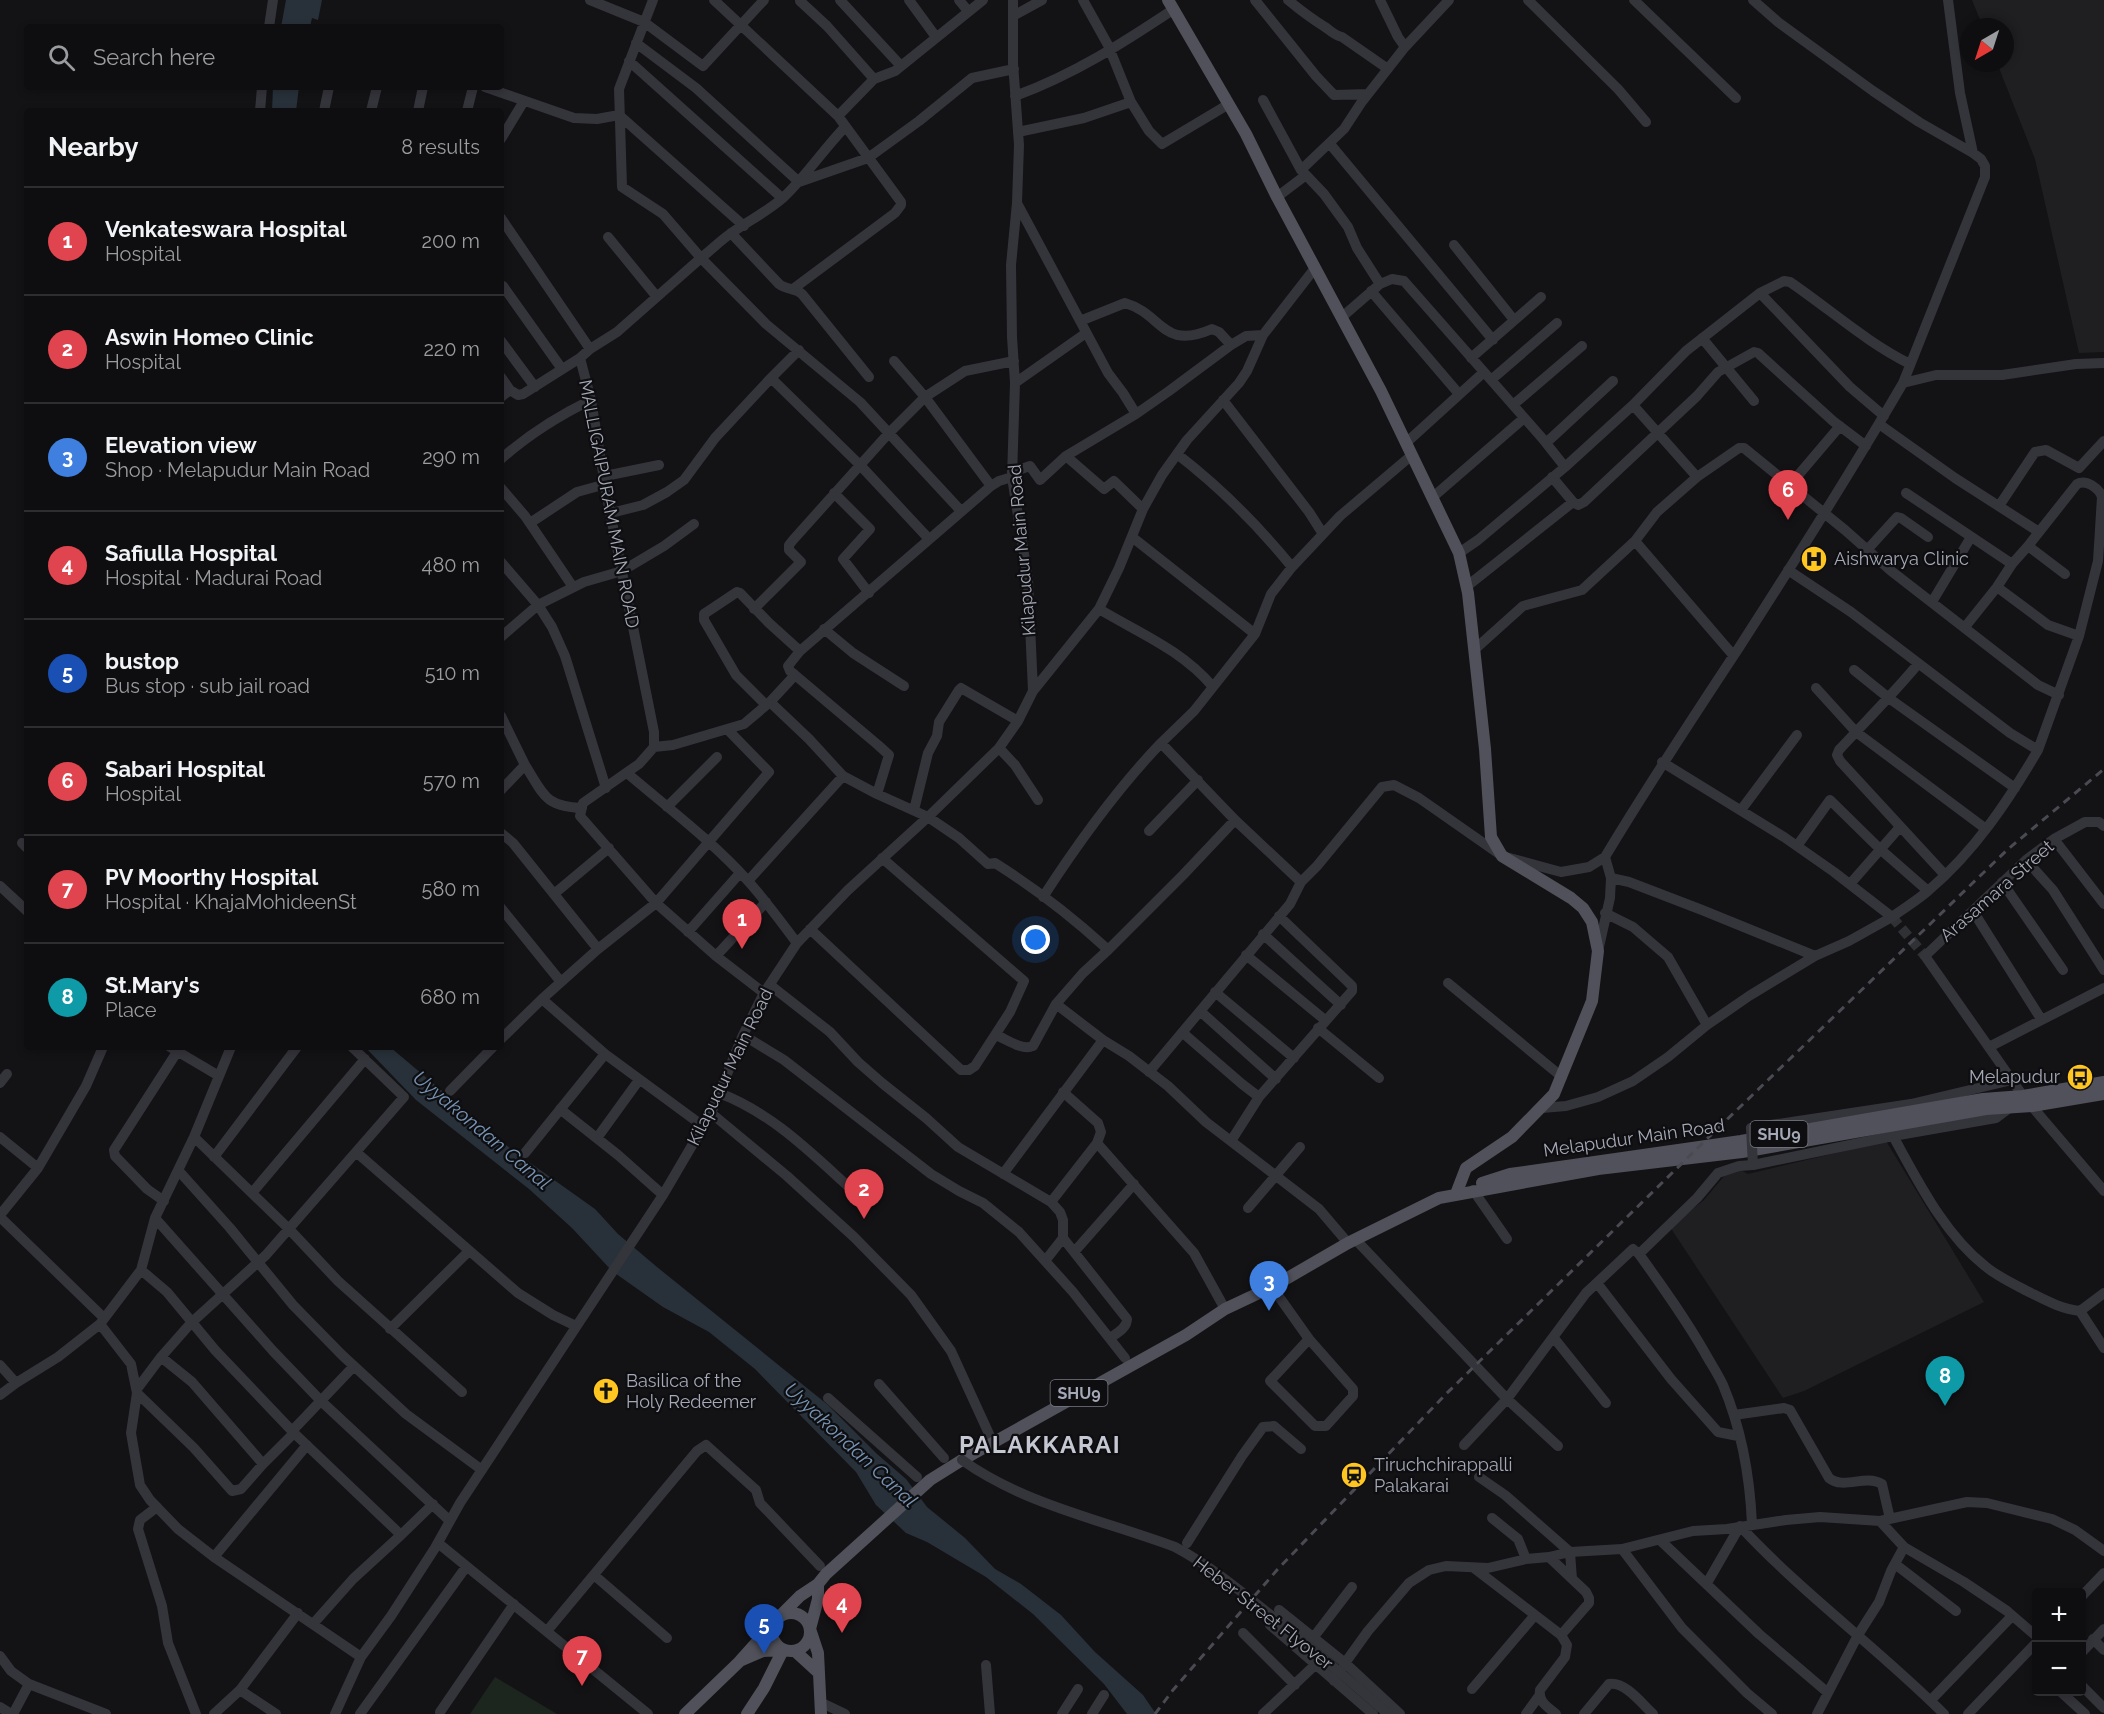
<!DOCTYPE html>
<html lang="en">
<head>
<meta charset="utf-8">
<style>
  body { margin:0; font-family:Raleway,sans-serif; background:#1c1c1e; color:#f1f3f6 }
  .controls { position:absolute; right:18px; bottom:18px; display:grid; overflow:hidden; border-radius:6px; box-shadow:0 3px 9px #0003 }
  .controls button { width:54px; height:54px; display:grid; place-items:center; padding:0; border:0; border-bottom:2px solid #2e2e30; background:#0e0e10; color:#f1f3f6; font:30px sans-serif }
  .compass { position:absolute; left:1960px; top:18px; width:54px; height:54px; border-radius:50%; background:#0e0e10; box-shadow:0 3px 9px #0003; rotate:219deg }
  .you { position:absolute; left:1036px; top:940px; width:21px; height:21px; margin:-15px; border:4px solid #fff; border-radius:50%; background:#1a73e8; box-shadow:0 0 0 9px #1a73e833 }
  .badge { display:grid; place-items:center; width:39px; height:39px; border-radius:50%; background:#8c9099; color:#fff; font-size:20px; font-weight:700 }
  .pin { position:absolute; translate:-50% -50px; filter:drop-shadow(0 2px 3px #0008) }
  .pin::after { content:''; position:absolute; top:32px; width:21px; height:18px; background:inherit; clip-path:polygon(0 0,100% 0,50% 100%) }
  .list { margin:0; padding:0; list-style:none }
  h2 { display:flex; justify-content:space-between; align-items:center; height:78px; margin:0; padding:0 24px; font-size:26px }
  h2 small { font-size:20px; font-weight:400; color:#9b9c9f }
  .list li { display:grid; grid-template-columns:39px 1fr auto; gap:18px; align-items:center; box-sizing:border-box; height:108px; padding:0 24px; border-top:2px solid #2e2e30 }
  .list b { display:block; font-size:22px; white-space:nowrap }
  .list p { margin:0; font-size:20px; white-space:nowrap; color:#9b9c9f }
  .list em { font-size:20px; font-style:normal; color:#9b9c9f }
  .icon { flex:none; width:33px; height:33px; fill:none; stroke:currentColor; stroke-width:2; stroke-linecap:round; stroke-linejoin:round }
  .map { position:relative; flex:none; width:2104px; height:1714px; overflow:hidden }
  .search { position:absolute; background:#0e0e10; box-shadow:0 3px 9px #0003; left:24px; top:24px; width:480px; height:66px; display:flex; align-items:center; gap:15px; box-sizing:border-box; padding:0 21px; border-radius:6px; color:#9b9c9f; font-size:22px }
  .panel { position:absolute; background:#0e0e10; box-shadow:0 3px 9px #0003; left:24px; top:108px; width:480px; height:942px; border-radius:6px }
  .map>svg:first-child { display:block }
</style>
</head>
<body>
<div class="map">
<svg width="2104" height="1714" viewBox="0 0 2104 1714">
  <rect width="100%" height="100%" fill="#131315"/>
  <path fill="#1f1f22" d="M1972,0H2104V352L2079,353L2035,159L1997,63H2005V27H1983Z
    M1886,1141L1984,1302L1804,1391L1783,1398L1670,1227L1704,1200L1725,1175L1739,1169L1748,1174Z"/>
  <path fill="#1d251f" d="M495,1677L557,1714H470Z"/>
  <path fill="#28313a" d="M286,0H322L318,20L312,18L310,27H281Z
    M273,87H299L296,111H272Z
    M365,1047H390L512,1150L595,1209L618,1234L657,1267L828,1405L877,1454L906,1479L927,1507L965,1538L995,1569L1021,1584L1061,1615L1095,1652L1143,1695L1156,1714H1127L1104,1684L1033,1614L986,1577L927,1542L906,1533L876,1505L856,1472L755,1369L709,1332L663,1307L612,1271L572,1228L529,1189L416,1100Z"/>
  <g fill="none" stroke-linecap="round" stroke-linejoin="round">
    <path stroke="#303135" stroke-width="10" stroke-dasharray="10 5" stroke-linecap="butt" d="M1892,917L1925,956"/>
    <path stroke="#34343b" stroke-width="10" d="M590,0L644,22L703,66L764,0
      M653,0L619,89L622,187L663,214L701,258L617,332L590,349L580,358L591,400L607,497L654,732V747L639,764L583,803L580,816L656,903L716,956L764,993
      M714,0L838,116L901,202V205L895,213L793,289
      M840,0L901,66
      M909,0L936,37
      M959,0L968,11
      M1083,0L1108,45L1131,102
      M1255,0L1316,76L1334,95L1368,94
      M1288,0C1300,10 1312,19 1325,27C1331,31 1334,35 1342,37L1388,69
      M1528,0L1618,89L1646,122
      M1634,0L1736,98
      M1753,0L1778,22L1873,91L1919,122L1973,153L1981,159L1985,166V177L1903,383
      M1948,0L1960,93L1973,153
      M800,1L827,26L874,79
      M1013,16L1042,0
      M269,27L273,0
      M636,43L696,88L799,182L868,158L919,121L972,78L1014,69
      M1405,47L1449,0
      M629,61L782,198
      M485,87L574,118L597,119L619,115L744,226
      M1015,96C1073,75 1123,43 1174,9
      M1263,100L1301,170
      M260,111L262,87
      M324,111L329,87
      M371,111L377,87
      M418,111L423,87
      M467,111L473,87
      M838,116L874,79L895,71L983,0
      M845,127C823,150 806,176 784,197C767,212 748,221 730,234C720,241 711,250 701,258L766,324L860,402L961,511
      M1018,132L1084,118L1131,102L1149,131L1162,144L1229,104
      M501,139L524,101
      M1330,144L1493,340
      M1306,175L1324,194L1348,227L1357,248L1380,284L1342,317
      M1277,197L1306,175L1301,170L1344,129L1361,103L1405,47L1398,37L1380,0
      M1017,203L1108,373L1123,393L1136,414L1169,391L1231,345L1246,336L1263,335
      M501,218L590,349
      M731,233L779,284C787,290 795,288 802,294L869,377
      M608,237L657,297
      M1454,245L1514,320
      M1380,284L1392,279L1404,281L1542,438L1565,467L1478,540L1459,553
      M503,286L562,369
      M1371,291L1459,394
      M1760,293L1850,387L1884,416
      M1080,321L1125,303C1163,314 1162,351 1212,329L1219,332L1231,345
      M1702,338L1754,401
      M501,341L535,387
      M799,350L771,378L860,465L929,539
      M1471,358L1541,297
      M894,361L925,397L991,486
      M501,377L510,390
      M1491,380L1557,323
      M1015,383L1086,333
      M501,397L510,390L518,395L523,394L580,358
      M1223,400L1309,512L1323,534
      M1513,405L1582,346
      M1633,405L1697,477
      M1879,424L1955,478L2039,532
      M1407,442L1484,372
      M1546,443L1613,381
      M1177,454C1221,488 1257,524 1292,567L1340,516L1412,455
      M1066,456L1104,489L1114,481L1143,509
      M501,459C528,435 558,416 591,400
      M1565,467L1633,405L1686,351L1760,293L1784,281L1790,282C1831,310 1866,342 1910,364
      M1012,472L1030,466L1040,480L1066,456L1136,414
      M605,476L659,465
      M1552,477L1573,502L1578,505L1584,502L1697,396L1718,372L1754,352L1758,353L1833,421L1866,446
      M1789,486L1840,426
      M501,488L525,516L573,587
      M834,493L870,529L843,559L869,593
      M1906,493L2012,564
      M1433,497L1524,418
      M1999,506L2035,452L2046,450L2079,468L2104,441
      M611,513L643,505L667,492L684,480L715,438L771,378
      M530,523L577,492L606,484
      M1132,537L1255,634
      M1635,541L1733,655
      M1867,550L1897,517L1901,518L1928,537
      M501,562L538,605L552,627L565,656L606,788
      M1788,570L1851,612L2010,733L2038,750C2008,801 1975,851 1929,890C1918,900 1904,908 1892,917
      M1466,587L1573,502
      M1997,587L2048,625L2079,636
      M1932,602L1971,537
      M754,609L801,562L789,550V545L793,540L888,434L925,397L965,371L1014,361
      M1099,609C1139,633 1182,650 1213,687L1194,711L1161,743
      M1965,627L1997,587L2012,564L2028,546
      M824,629L853,653L904,686
      M501,637L538,605L584,582L622,571L664,546L694,524
      M1474,650L1523,606L1582,590L1635,541L1657,512L1697,477L1739,448H1744L1845,530L1890,570L2038,685L2059,695
      M1918,664C1893,694 1866,721 1839,750L1837,755L1840,761L1945,875
      M1854,670L1890,699L2015,788
      M795,675L790,671L788,666L800,651L991,486L999,481L1012,477
      M1213,687L1255,634L1271,594L1292,567
      M1816,688L1856,732L1986,829
      M1033,691L1099,609L1119,568L1143,509L1162,475L1187,440L1239,383L1247,371L1263,335L1315,268
      M770,702L795,675L878,745L889,755L877,794
      M766,705L736,675L704,620V614L737,592L740,593L769,623L800,651
      M501,716L525,765L501,790
      M654,747L673,745L744,724L770,702L809,739L843,776L877,794L928,817L959,838L988,864L995,863C1033,887 1071,916 1105,947L1108,950L1083,973L1056,1004L1103,1040L1129,1056L1168,1086L1206,1122L1319,1209L1348,1243
      M999,748L1015,765L1038,800
      M2038,750L2079,636L2098,561L2102,497C2099,488 2086,479 2077,484L2028,546L2065,574
      M525,765C544,795 544,806 582,808
      M627,773C668,808 712,841 748,881C766,901 781,922 797,943
      M667,807L717,757
      M914,810L928,753L937,736L939,722L959,690L961,688L1018,721
      M1741,810L1797,735
      M2104,826L2099,822H2085L2054,839L2026,860L1925,956L2023,1096L2104,1191
      M1149,831L1198,780
      M501,833L513,843L598,949
      M2054,839L2104,904
      M22,843L27,848
      M1797,846L1830,800L1880,849L1928,891
      M2026,860L2053,890L2104,970
      M1611,878L1629,882L1702,910L1815,956
      M748,881L843,776
      M2002,882L2063,970
      M1850,884L1900,827
      M0,886L27,911
      M554,894L609,848
      M1043,897C1078,843 1116,790 1161,743L1235,820L1301,882
      M501,908L561,982L542,999L605,1054L703,1126
      M1973,911L2041,1019
      M1605,913L1633,927L1668,957L1707,1025
      M810,929L961,1070H969L975,1066L1010,1012L1024,981L882,858
      M688,932L740,873
      M1263,934L1341,1005
      M1599,947L1610,898L1611,878L1605,857C1648,785 1694,716 1740,646C1796,559 1851,472 1903,383L1936,375H2002L2076,364L2104,363
      M1108,950L1183,875L1235,820
      M1246,955L1325,1020
      M716,956L766,902
      M561,982L598,949L656,903L769,772L728,730
      M1448,983L1562,1077
      M770,985L830,1032L858,1062L882,1083L926,1118L958,1147L1051,1202L1097,1143
      M1215,992L1294,1058
      M1200,1011L1276,1079
      M1318,1028L1379,1078
      M1183,1033L1242,1084L1259,1097
      M743,1035L784,1060L931,1174L959,1191L983,1203L1019,1232L1073,1292L1125,1358
      M996,1035C1006,1039 1022,1051 1033,1046L1056,1004
      M501,1039L542,999
      M170,1047L219,1076
      M1989,1047L2104,988
      M1149,1072L1290,904L1301,882L1317,866L1382,787L1394,785L1419,798L1502,856L1561,872L1589,867L1605,857
      M0,1083L7,1074
      M450,1091L493,1047
      M1063,1092L1098,1123L1101,1132L1097,1143L1194,1253L1225,1309
      M719,1093C775,1114 816,1158 860,1197
      M2012,1106L1996,1118L1893,1136C1918,1181 1944,1234 1985,1266C1998,1277 2014,1284 2029,1292C2045,1300 2061,1309 2080,1311L2104,1293
      M1542,1108L1566,1106L1598,1097L1633,1081L1668,1057L1707,1025L1749,996L1815,956L1849,941L1892,917L1834,872L1784,837L1662,762
      M560,1109L618,1155L663,1195
      M711,1113L787,1176L854,1237L911,1295L951,1351L990,1436
      M1751,1128L1911,1104L2012,1080
      M0,1137L38,1168
      M194,1137L289,1229L338,1281L462,1392
      M597,1138L639,1080
      M1231,1141L1259,1097L1352,991V986L1348,982L1279,916
      M356,1152L518,1293L553,1315L576,1326
      M525,1153L605,1054
      M214,1157L297,1047
      M178,1170L230,1228L293,1305L342,1355L406,1414L482,1470
      M1003,1174L1103,1040
      M1473,1190L1507,1239
      M252,1193L365,1059
      M164,1201L147,1189L115,1156L114,1150L177,1052
      M1051,1202L1060,1212L1063,1220V1238L1127,1319C1127,1328 1117,1333 1110,1338
      M1248,1208L1300,1147
      M0,1215L38,1168L86,1086L103,1047
      M0,1217L104,1318
      M155,1218L273,1351L321,1401L450,1521
      M1355,1239L1507,1399L1558,1446
      M1075,1251L1134,1184
      M1045,1261L1063,1238
      M141,1270L167,1292L215,1350L294,1433L401,1535L433,1504
      M1597,1283L1671,1379L1718,1432L1738,1436
      M1272,1287L1309,1339L1353,1389V1396L1326,1426H1315L1270,1381L1309,1339
      M2080,1311L2104,1348
      M100,1324L131,1364L137,1393L131,1433L140,1485L150,1500L178,1529L214,1557L361,1657
      M390,1329L469,1251
      M1554,1338L1606,1403
      M161,1357L192,1382L263,1464L294,1433
      M0,1365L16,1383
      M879,1384L944,1458
      M137,1389L161,1357L191,1323L266,1255L404,1097L352,1047
      M137,1393L194,1448L232,1491L241,1489L263,1464
      M0,1395L16,1383L58,1357L100,1324L141,1270L155,1218L194,1137L231,1047
      M828,1398L917,1477
      M1734,1415L1784,1408L1790,1410L1829,1478C1844,1490 1865,1474 1882,1484L1890,1519
      M292,1431L354,1366
      M1464,1445L1507,1399L1586,1293L1633,1249L1639,1254
      M1479,1477L1505,1495L1570,1552L1572,1579
      M157,1507L140,1520L138,1529L162,1606L168,1643L196,1714
      M1492,1518L1518,1539L1526,1559
      M1880,1521L1904,1547L1964,1582L2007,1611L2036,1636
      M1752,1524C1750,1478 1741,1428 1723,1385C1718,1374 1711,1364 1705,1353C1685,1318 1662,1286 1639,1254L1697,1198L1718,1173L1739,1166L1753,1165L1893,1136
      M1660,1540L1759,1634L1827,1692
      M438,1543L648,1714
      M1187,1543L1242,1456L1263,1427L1274,1426L1301,1449
      M1622,1549L1682,1628L1747,1693L1772,1714
      M214,1557L307,1445
      M1549,1557L1586,1592L1589,1598V1603L1561,1635
      M1895,1564L1956,1611
      M1474,1568L1561,1635L1567,1645L1565,1657L1540,1690C1538,1702 1548,1707 1556,1714
      M594,1575L667,1638
      M1707,1583L1740,1526C1803,1594 1879,1649 1944,1714
      M2082,1596L2104,1573
      M1279,1610L1345,1663L1400,1714
      M313,1624L353,1579L401,1535
      M1270,1625L1373,1714
      M547,1631L697,1451L706,1445L756,1490L760,1503L820,1566
      M1243,1633L1295,1685
      M1313,1638L1352,1587
      M2093,1639L2104,1650
      M2082,1652L2104,1629
      M0,1656L11,1671L29,1684L106,1714
      M986,1665L990,1714
      M1334,1681L1345,1663L1368,1631L1409,1583L1429,1570L1446,1566L1488,1568L1526,1559L1549,1557L1570,1552L1622,1549L1693,1531L1727,1529L1786,1520L1820,1517L1880,1521L1967,1502L1987,1503L2052,1519L2075,1530L2104,1551
      M2082,1686L2104,1708
      M1472,1689L1535,1615
      M240,1690L276,1714
      M2061,1692L2085,1714
      M1931,1700L2012,1616
      M822,1703L845,1714
      M0,1707L11,1714
      M440,1712L514,1604
      M13,1714L29,1684
      M214,1714L240,1690L298,1613
      M335,1714L361,1657L391,1616L435,1548L460,1503L663,1195L711,1113L743,1035L764,993L797,943L848,890L928,817L999,748L1018,721L1033,691L1028,580L1012,477L1015,383L1012,337L1011,265L1017,203L1019,145L1013,63V0
      M360,1714L466,1567
      M1062,1714L1078,1689
      M1092,1714L1104,1695
      M1263,1714L1315,1665
      M1526,1714L1539,1696
      M1584,1714L1609,1684C1625,1681 1642,1704 1653,1714
      M1817,1714L1858,1635L1879,1602L1891,1571L1904,1547
      M1968,1714L2036,1643"/>
    <path stroke="#50515a" stroke-width="12" d="M1168,0L1246,134L1277,197L1381,391L1459,553L1468,593L1476,666L1485,749L1491,837L1502,856L1571,898L1583,908L1592,922L1598,951L1592,1001L1554,1094L1512,1137L1466,1168L1456,1194
      M1482,1183L1510,1174L1741,1141L1983,1099L2023,1096L2104,1082
      M818,1584V1599L810,1629L818,1653L821,1714
      M772 1632a19 19 0 1 1 38 0a19 19 0 1 1-38 0Z
      M780,1616L800,1596L818,1584L826,1574L930,1480L962,1460L1186,1335L1225,1309L1272,1287L1348,1243L1439,1198L1598,1169L1742,1152L1986,1109L2032,1106L2104,1094
      M795,1651L819,1673
      M742,1660L763,1651L783,1650L764,1688L747,1714
      M685,1714L739,1662L773,1624"/>
    <path stroke="#494a52" stroke-width="3" stroke-dasharray="8 6" stroke-linecap="butt" d="M1155,1714L1173,1690L1277,1570L1446,1394L1715,1131L2007,850L2104,769"/>
    <path stroke="#34343b" stroke-width="10" d="M1751,1128L1753,1165
      M962,1460C1025,1505 1103,1520 1175,1547C1209,1565 1238,1589 1268,1613C1309,1646 1349,1680 1388,1714"/>
  </g>
  <defs>
    <symbol id="hospital-disc" viewBox="-11 -11 22 22"><circle r="9.5" fill="#ffc521" stroke="#0e0e10"/><path d="M-5-5h3v3.5h4V-5h3V5h-3V1.5h-4V5h-3Z" fill="#111"/></symbol>
    <symbol id="bus-disc" viewBox="-11 -11 22 22"><circle r="9.5" fill="#ffc521" stroke="#0e0e10"/><path d="M-5-6H5V4H4V6H2V4H-2V6H-4V4H-5ZM-3.5-4V0h7V-4ZM-3.5 1.2v1.5H-2V1.2ZM2 1.2v1.5H3.5V1.2Z" fill="#111"/></symbol>
    <symbol id="church-disc" viewBox="-11 -11 22 22"><circle r="9.5" fill="#ffc521" stroke="#0e0e10"/><path d="M-1.2-6h2.4v3.5h3.3v2.4h-3.3V6h-2.4V-.1h-3.3v-2.4h3.3Z" fill="#111"/></symbol>
    <symbol id="station-disc" viewBox="-11 -11 22 22"><circle r="9.5" fill="#ffc521" stroke="#0e0e10"/><path d="M-3-6H3Q5-6 5-4V2Q5 4 3 4L4.5 6H3L1.5 4h-3L-3 6H-4.5L-3 4Q-5 4-5 2V-4Q-5-6-3-6ZM-3.5-4v3h7v-3ZM-3.5 1v1.5H-2V1ZM2 1v1.5H3.5V1Z" fill="#111"/></symbol>
  </defs>
  <g fill-rule="evenodd">
    <use href="#hospital-disc" x="1799" y="544" width="30" height="30"/>
    <use href="#bus-disc" x="2065" y="1062" width="30" height="30"/>
    <use href="#church-disc" x="591" y="1376" width="30" height="30"/>
    <use href="#station-disc" x="1339" y="1460" width="30" height="30"/>
  </g>
  <g text-anchor="middle" stroke-width="4.5" stroke-linejoin="round" paint-order="stroke">
    <g fill="#0e0e10" stroke="#777a85" stroke-width="1.5">
      <rect x="1750.5" y="1121" width="57" height="26" rx="4.5"/>
      <rect x="1050.5" y="1380" width="57" height="26" rx="4.5"/>
    </g>
    <g font-size="16" font-weight="bold" fill="#a4a8b7">
      <text x="1779" y="1140">SHU9</text>
      <text x="1079" y="1399">SHU9</text>
    </g>
    <g font-size="18" fill="#a4a8b7" stroke="#0e0e10">
      <text transform="translate(609 504) rotate(79)" y="6">MALLIGAIPURAM MAIN ROAD</text>
      <text transform="translate(1022 550) rotate(-95)" y="6">Kilapudur Main Road</text>
      <text transform="translate(1997 891) rotate(-41)" y="6">Arasamara Street</text>
      <text transform="translate(730 1067) rotate(-64)" y="6">Kilapudur Main Road</text>
      <text transform="translate(1634 1138) rotate(-8)" y="6">Melapudur Main Road</text>
      <text transform="translate(1263 1613) rotate(38)" y="6">Heber Street Flyover</text>
    </g>
    <g font-size="18" fill="#a4a8b7" stroke="#0e0e10" text-anchor="start">
      <text x="1834" y="565">Aishwarya Clinic</text>
      <text x="2060" y="1083" text-anchor="end">Melapudur</text>
      <text x="626" y="1387">Basilica of the<tspan x="626" dy="21">Holy Redeemer</tspan></text>
      <text x="1374" y="1471">Tiruchchirappalli<tspan x="1374" dy="21">Palakarai</tspan></text>
    </g>
    <g font-size="20" font-style="italic" fill="#7794b5" stroke="#0e0e10">
      <text transform="translate(482 1130) rotate(40)" y="7">Uyyakondan Canal</text>
      <text transform="translate(851 1445) rotate(43)" y="7">Uyyakondan Canal</text>
    </g>
    <g font-size="24" font-weight="bold" letter-spacing="1.5" fill="#c5c8d3" stroke="#0e0e10">
      <text x="1040" y="1453">PALAKKARAI</text>
    </g>
  </g>
</svg>
<div class="controls">
<button>+</button>
<button>−</button>
</div>
<svg class="compass" viewBox="-18 -18 36 36"><path d="M0-13l5 13h-10z" fill="#e53935"/><path d="M0 13l5-13h-10z" fill="#9b9c9f"/></svg>
<div class="you"></div>
<div class="pin badge" style="left:742px;top:949px;background:#e0444e">1</div>
<div class="pin badge" style="left:864px;top:1219px;background:#e0444e">2</div>
<div class="pin badge" style="left:1269px;top:1311px;background:#3f7fe0">3</div>
<div class="pin badge" style="left:842px;top:1633px;background:#e0444e">4</div>
<div class="pin badge" style="left:764px;top:1654px;background:#1a4fb4">5</div>
<div class="pin badge" style="left:1788px;top:520px;background:#e0444e">6</div>
<div class="pin badge" style="left:582px;top:1686px;background:#e0444e">7</div>
<div class="pin badge" style="left:1945px;top:1406px;background:#0f9aa8">8</div>
<div class="search"><svg class="icon" aria-label="search" viewBox="0 0 24 24"><circle cx="10" cy="10" r="6"/><path d="M15 15l6 6"/></svg>Search here</div>
<section class="panel">
<h2>Nearby<small>8 results</small></h2>
<ul class="list">
<li><span class="badge" style="background:#e0444e">1</span><div><b>Venkateswara Hospital</b><p>Hospital</p></div><em>200 m</em></li>
<li><span class="badge" style="background:#e0444e">2</span><div><b>Aswin Homeo Clinic</b><p>Hospital</p></div><em>220 m</em></li>
<li><span class="badge" style="background:#3f7fe0">3</span><div><b>Elevation view</b><p>Shop · Melapudur Main Road</p></div><em>290 m</em></li>
<li><span class="badge" style="background:#e0444e">4</span><div><b>Safiulla Hospital</b><p>Hospital · Madurai Road</p></div><em>480 m</em></li>
<li><span class="badge" style="background:#1a4fb4">5</span><div><b>bustop</b><p>Bus stop · sub jail road</p></div><em>510 m</em></li>
<li><span class="badge" style="background:#e0444e">6</span><div><b>Sabari Hospital</b><p>Hospital</p></div><em>570 m</em></li>
<li><span class="badge" style="background:#e0444e">7</span><div><b>PV Moorthy Hospital</b><p>Hospital · KhajaMohideenSt</p></div><em>580 m</em></li>
<li><span class="badge" style="background:#0f9aa8">8</span><div><b>St.Mary's</b><p>Place</p></div><em>680 m</em></li>
</ul>
</section>
</div>
</body>
</html>
